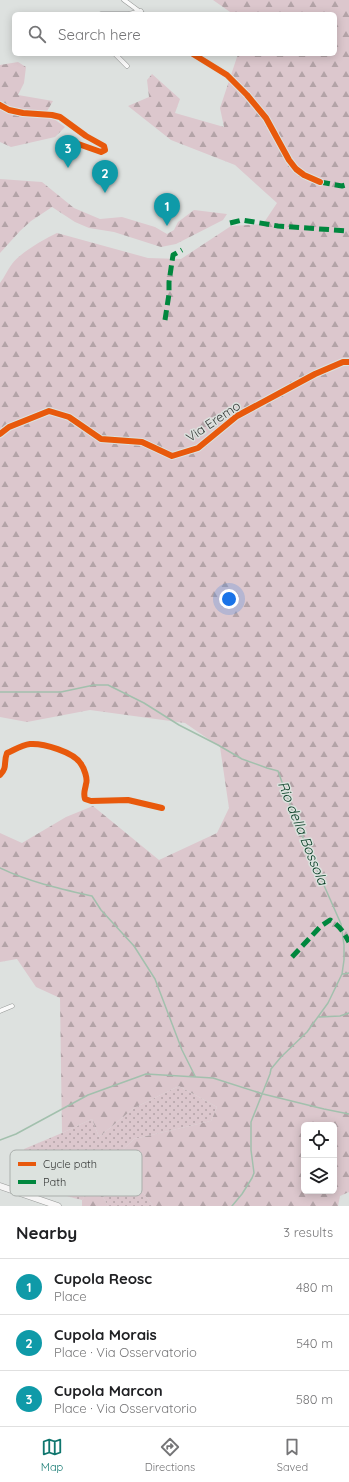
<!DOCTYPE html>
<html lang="en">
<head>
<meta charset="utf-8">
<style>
  body { margin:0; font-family:Quicksand,sans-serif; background:#f6f6f6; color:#202124 }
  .controls { position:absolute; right:12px; bottom:12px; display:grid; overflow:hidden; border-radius:6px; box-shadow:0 2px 10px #0003 }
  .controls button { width:36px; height:36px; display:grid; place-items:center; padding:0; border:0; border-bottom:1px solid #e0e0e0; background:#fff; color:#202124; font:20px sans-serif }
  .you { position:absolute; left:229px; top:599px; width:14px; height:14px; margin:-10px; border:3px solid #fff; border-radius:50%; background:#1a73e8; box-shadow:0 0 0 6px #1a73e833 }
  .badge { display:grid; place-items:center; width:26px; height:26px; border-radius:50%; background:#0f766e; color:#fff; font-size:13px; font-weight:700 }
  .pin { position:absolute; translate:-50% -33px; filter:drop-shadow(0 1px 2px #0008) }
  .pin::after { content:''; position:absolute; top:21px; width:14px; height:12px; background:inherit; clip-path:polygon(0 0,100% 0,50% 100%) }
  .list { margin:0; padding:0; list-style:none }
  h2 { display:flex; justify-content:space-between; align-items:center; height:52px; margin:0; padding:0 16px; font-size:17px }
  h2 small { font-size:13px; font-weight:400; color:#757577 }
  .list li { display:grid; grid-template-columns:26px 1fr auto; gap:12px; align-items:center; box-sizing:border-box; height:56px; padding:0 16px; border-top:1px solid #e0e0e0 }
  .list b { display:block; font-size:15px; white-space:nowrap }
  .list p { margin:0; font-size:13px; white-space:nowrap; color:#757577 }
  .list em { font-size:13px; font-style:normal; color:#757577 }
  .icon { flex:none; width:22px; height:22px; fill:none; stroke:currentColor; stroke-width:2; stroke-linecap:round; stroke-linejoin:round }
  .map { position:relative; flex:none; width:349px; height:1206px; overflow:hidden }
  .search { position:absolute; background:#fff; box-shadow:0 2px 10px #0003; left:12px; right:12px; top:12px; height:44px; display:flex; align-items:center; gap:10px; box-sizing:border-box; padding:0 14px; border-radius:6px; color:#757577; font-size:15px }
  .sheet { height:220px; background:#fff }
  nav { display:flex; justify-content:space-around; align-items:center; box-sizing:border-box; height:56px; border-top:1px solid #e0e0e0; background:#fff; font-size:11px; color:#757577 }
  nav a { display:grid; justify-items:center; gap:2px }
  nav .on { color:#0f766e }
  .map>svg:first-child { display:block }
</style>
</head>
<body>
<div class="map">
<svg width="349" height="1206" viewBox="0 0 349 1206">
  <defs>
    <pattern id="grass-dots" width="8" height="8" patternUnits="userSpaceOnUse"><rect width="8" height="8" fill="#dcc7cd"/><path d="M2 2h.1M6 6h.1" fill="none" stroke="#b3a3a7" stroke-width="1.8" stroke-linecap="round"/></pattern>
    <pattern id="forest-firs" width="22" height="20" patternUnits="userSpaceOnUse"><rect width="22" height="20" fill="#dcc7cd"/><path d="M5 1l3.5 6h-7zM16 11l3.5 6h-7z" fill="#b3a3a7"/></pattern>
  </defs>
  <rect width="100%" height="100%" fill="#dde1df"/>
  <path fill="url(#grass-dots)" d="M179,1086L217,1107L211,1121L134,1139L109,1163L82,1200C75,1198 67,1197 61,1193C44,1184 30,1167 24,1149L62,1133L92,1119L99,1137L134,1108Z
    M130,1175L153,1206H108L103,1197L122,1180Z"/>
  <path fill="url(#forest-firs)" fill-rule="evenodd" d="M213,0H349V1192L340,1196L338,1206H153L130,1175L122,1180L103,1197L108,1206H82V1200L109,1163L134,1139L211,1121L217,1107L179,1086L134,1108L99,1137L92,1119L62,1133L60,998L36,987L17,959L0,962V833L22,843L66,817L93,806L159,860L217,833L229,808L220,747L185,723L90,710L27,722L0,717V283C5,277 7,270 12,264C20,253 44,239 57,233L148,258L181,259L231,226L263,224L277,203L235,165L171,140L128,106L149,97L147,80L152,74L180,99L175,113L224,127L220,108L238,54H335V14H233ZM304,1125H334V1191H304Z
    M18,62L26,67L24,83L18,95L53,101L46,113L65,127L55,137L11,147L0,142V65Z
    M0,179L42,182L74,208L100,219L122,217L155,227L167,234L174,230L178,222L194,210L227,214L223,220L176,244L161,247L114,232L89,228L75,222L52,207L31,221L20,231L0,253Z"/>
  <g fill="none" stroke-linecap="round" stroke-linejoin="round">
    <path stroke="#a2c0ad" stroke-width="1.5" d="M0,692H61L94,685H108L144,703L179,725L218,745L242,759L267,768L278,771L297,824L341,924L344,945V960L342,974L328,1003L307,1032L281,1057L271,1069L270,1074L251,1122V1150L254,1173L252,1178L242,1194L232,1206
      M0,868C29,882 61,889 92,896L101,910L134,946L155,979L182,1050L195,1076
      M343,974L349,973
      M319,1017L340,1016L349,1013
      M0,1140L16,1134L88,1095L146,1074L213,1078L263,1094L324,1109L349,1114"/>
    <defs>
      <path id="minor" d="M124,0L143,14
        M101,14H129
        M129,14L141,11
        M115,54L127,66
        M193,54L227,75L247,95L266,118L289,160L296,169L304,175L320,182
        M0,105L9,110L23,113L52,115L60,117L86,136L104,146L105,150L101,152L67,140
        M0,775C8,767 3,763 7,753C14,750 22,745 30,744C43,743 74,752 81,764C84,768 88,779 86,784C85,791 83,792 85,799L91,801L128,800L162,808
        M0,1011L12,1006"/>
      <path id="tertiary" d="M0,434L9,427L49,411L69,417L101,439L142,442L172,456L198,448L237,416L315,374L343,362H349"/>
      <path id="secondary" d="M0,1186L58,1206"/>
    </defs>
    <use href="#minor" stroke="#969897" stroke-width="5"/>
    <use href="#tertiary" stroke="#969897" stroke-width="6"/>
    <use href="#secondary" stroke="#969897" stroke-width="7"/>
    <use href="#minor" stroke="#fafafa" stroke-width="4"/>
    <use href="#tertiary" stroke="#fafafa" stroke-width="5.5"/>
    <use href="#secondary" stroke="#f6f5f5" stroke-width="6"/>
    <path stroke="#00873e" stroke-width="5" stroke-dasharray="10 5" stroke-linecap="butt" d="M320,182L342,186L349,184
      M230,223L242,220L278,226L349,231
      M165,320L169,294V282L173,255L182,250
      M292,957L321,926L330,920C340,926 344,933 349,942"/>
    <defs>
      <path id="cycleway" d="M193,54L227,75L247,95L266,118L289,160L296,169L304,175L320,182
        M0,105L9,110L23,113L52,115L60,117L86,136L104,146L105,150L101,152L67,140
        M0,434L9,427L49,411L69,417L101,439L142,442L172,456L198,448L237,416L315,374L343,362H349
        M0,775C8,767 3,763 7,753C14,750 22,745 30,744C43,743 74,752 81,764C84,768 88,779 86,784C85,791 83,792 85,799L91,801L128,800L162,808"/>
    </defs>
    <use href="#cycleway" stroke="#dce2de" stroke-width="8"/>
    <use href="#cycleway" stroke="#e8590c" stroke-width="6"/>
  </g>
  <g text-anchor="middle" stroke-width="3" stroke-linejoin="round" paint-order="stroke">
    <g font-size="13" fill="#363837" stroke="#dce2de">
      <text transform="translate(213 421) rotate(-34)" y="5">Via Eremo</text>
    </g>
    <g font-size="14" font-style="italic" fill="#063c23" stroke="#dce2de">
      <text transform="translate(303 833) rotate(68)" y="5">Rio della Bossola</text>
    </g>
  </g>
  <rect x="10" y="1150" width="132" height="46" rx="6" fill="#dce2de" stroke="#aaafac" stroke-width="1"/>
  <rect x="18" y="1162" width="18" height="4" fill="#e8590c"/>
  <rect x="18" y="1180" width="18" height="4" fill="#00873e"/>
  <g font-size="11" fill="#363837">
    <text x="43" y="1168">Cycle path</text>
    <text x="43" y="1186">Path</text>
  </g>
</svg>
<div class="controls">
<button><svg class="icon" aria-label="locate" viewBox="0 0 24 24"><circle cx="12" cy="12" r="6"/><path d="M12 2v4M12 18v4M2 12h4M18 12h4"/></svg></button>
<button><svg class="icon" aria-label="layers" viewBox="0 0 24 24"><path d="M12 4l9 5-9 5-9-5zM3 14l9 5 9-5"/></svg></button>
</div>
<div class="you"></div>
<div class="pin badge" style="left:167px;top:226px;background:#0f9aa8">1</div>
<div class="pin badge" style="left:105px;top:193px;background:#0f9aa8">2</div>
<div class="pin badge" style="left:68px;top:168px;background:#0f9aa8">3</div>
<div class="search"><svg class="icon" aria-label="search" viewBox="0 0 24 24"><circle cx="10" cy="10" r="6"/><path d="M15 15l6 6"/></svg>Search here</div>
</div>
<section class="sheet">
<h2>Nearby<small>3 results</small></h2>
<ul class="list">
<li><span class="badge" style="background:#0f9aa8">1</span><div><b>Cupola Reosc</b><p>Place</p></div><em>480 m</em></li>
<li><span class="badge" style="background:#0f9aa8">2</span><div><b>Cupola Morais</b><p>Place · Via Osservatorio</p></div><em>540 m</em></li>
<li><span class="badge" style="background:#0f9aa8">3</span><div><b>Cupola Marcon</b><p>Place · Via Osservatorio</p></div><em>580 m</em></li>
</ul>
</section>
<nav>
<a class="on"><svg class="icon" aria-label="map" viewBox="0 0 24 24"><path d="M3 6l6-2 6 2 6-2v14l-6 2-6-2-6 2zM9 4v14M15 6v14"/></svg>Map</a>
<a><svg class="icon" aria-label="directions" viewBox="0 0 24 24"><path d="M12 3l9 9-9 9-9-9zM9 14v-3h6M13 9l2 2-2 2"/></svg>Directions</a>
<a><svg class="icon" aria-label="saved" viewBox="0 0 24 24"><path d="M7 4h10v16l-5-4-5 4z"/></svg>Saved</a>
</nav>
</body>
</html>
